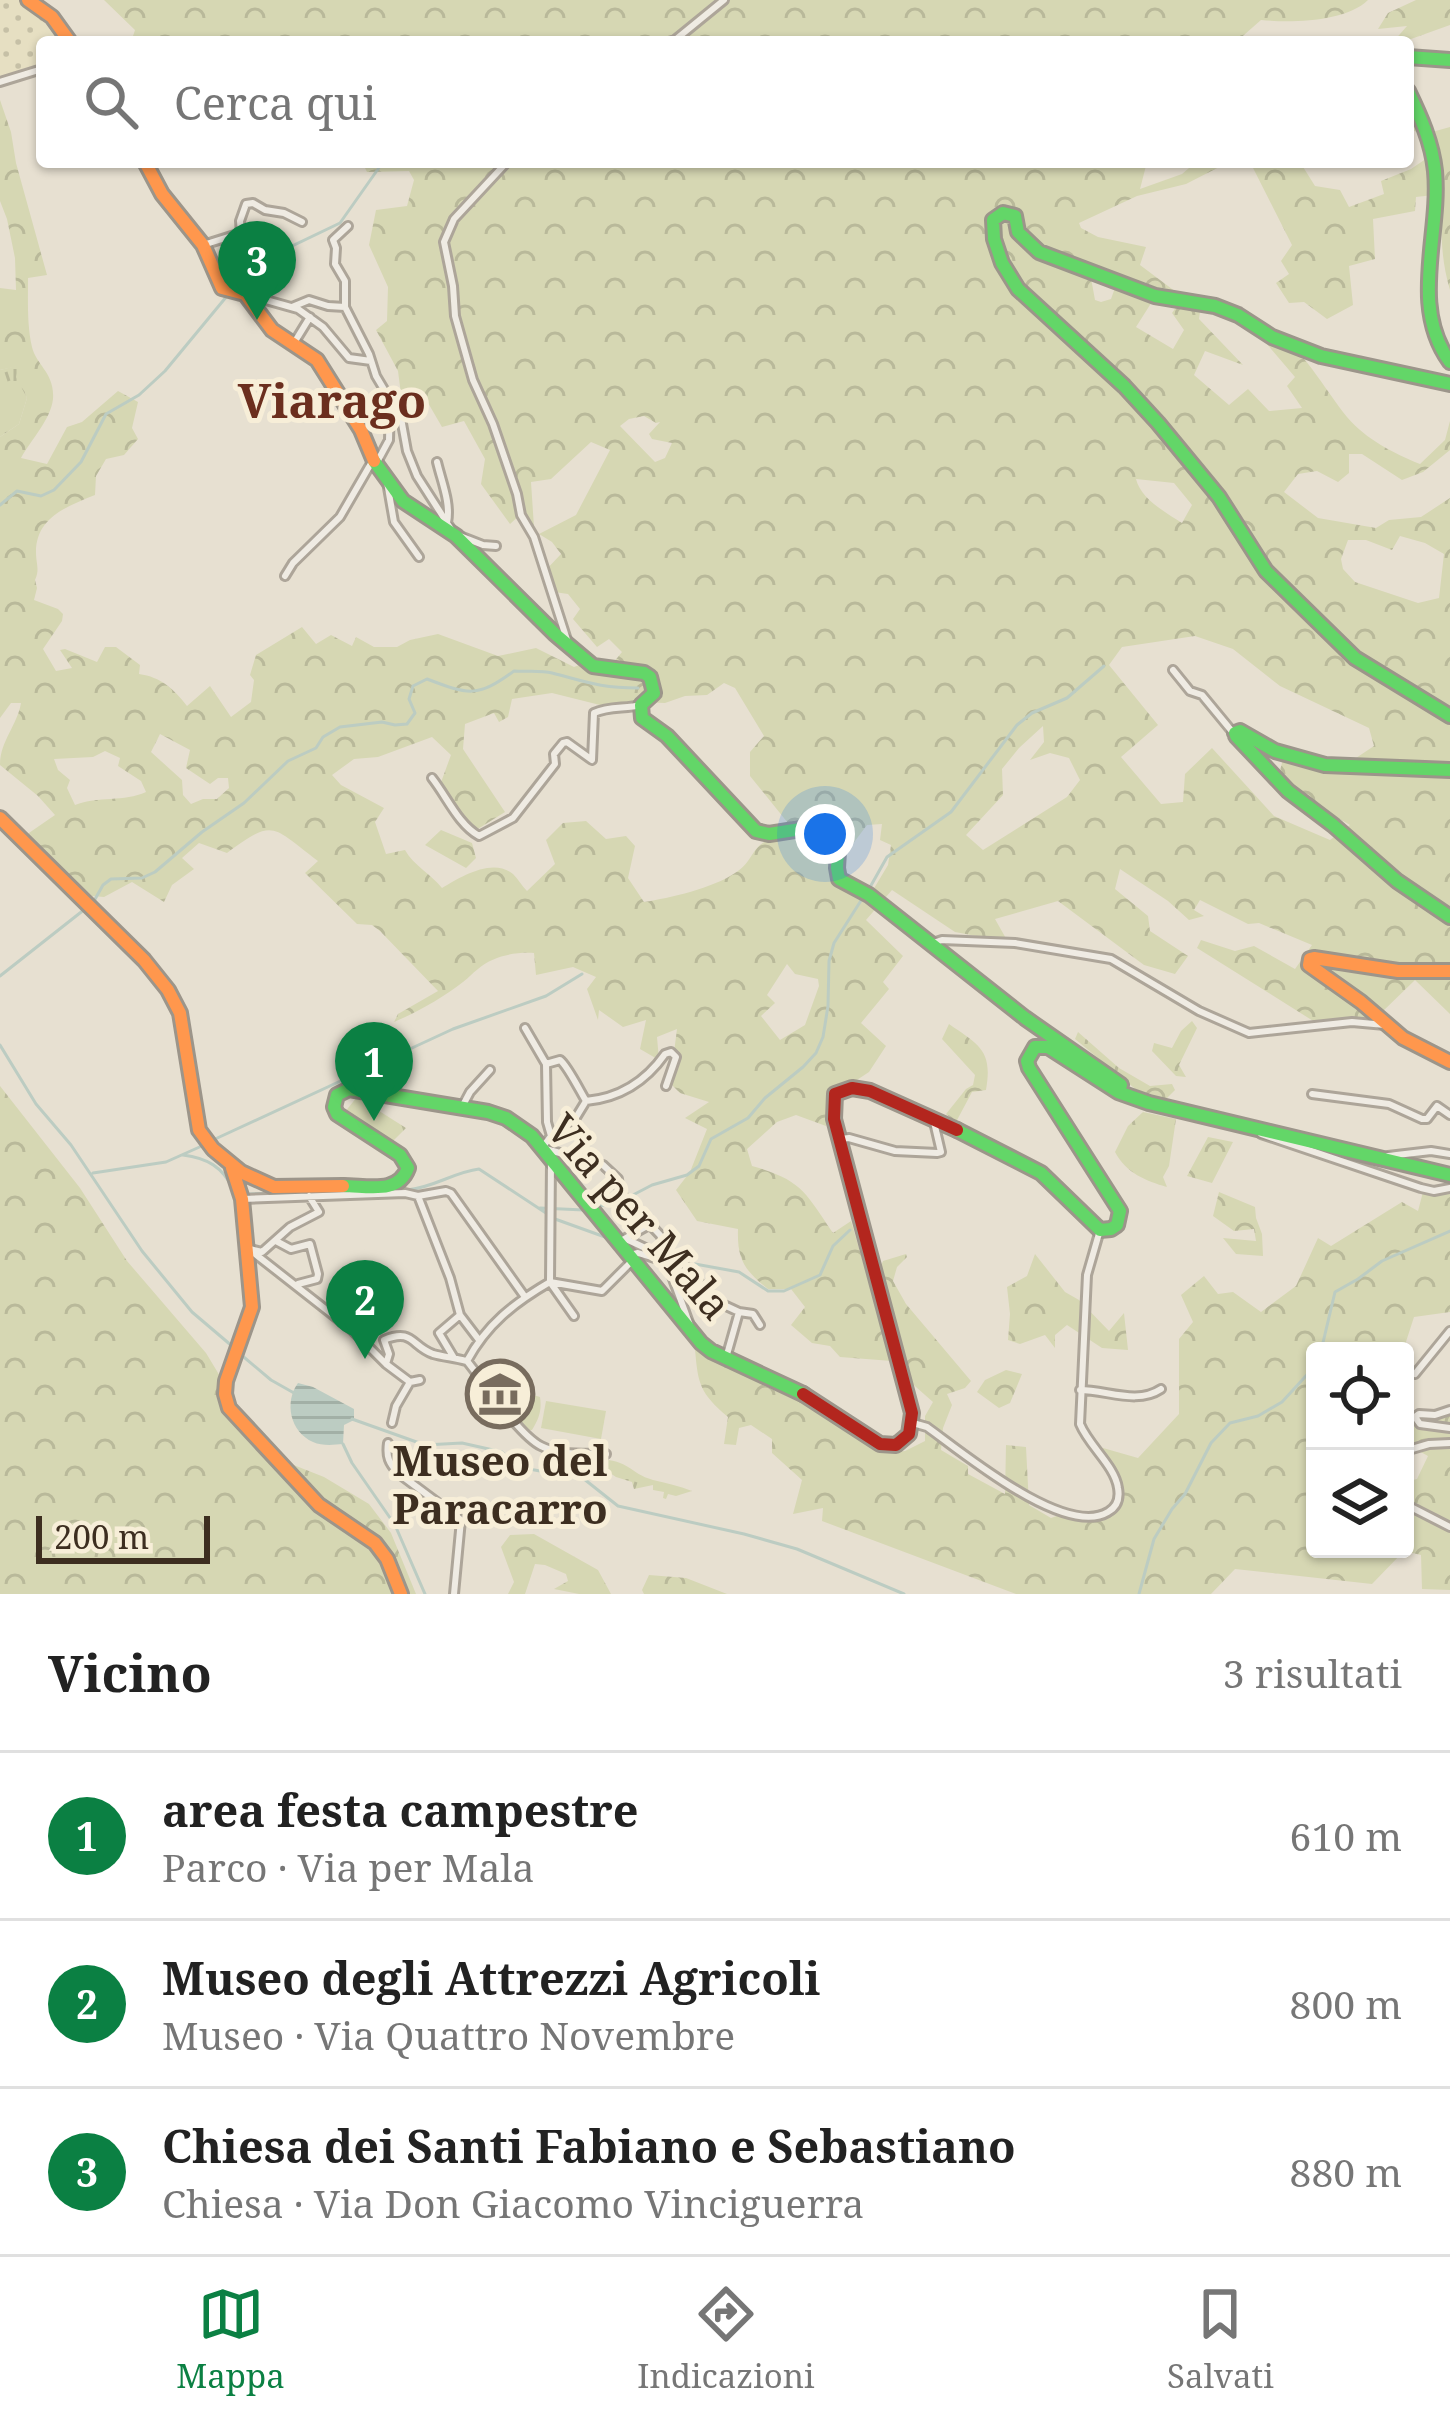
<!DOCTYPE html>
<html lang="it">
<head>
<meta charset="utf-8">
<style>
  body { margin:0; font-family:"Noto Serif",serif; background:#f2f2f2; color:#222 }
  .controls { position:absolute; right:36px; bottom:36px; display:grid; overflow:hidden; border-radius:12px; box-shadow:0 3px 9px #0004 }
  .controls button { width:108px; height:108px; display:grid; place-items:center; padding:0; border:0; border-bottom:3px solid #e0e0e0; background:#fff; color:#222; font:60px sans-serif }
  .scale { position:absolute; left:36px; bottom:30px; width:174px; box-sizing:border-box; padding-left:12px; border:6px solid #3d2e20; border-top:0; font-size:33px; line-height:42px; white-space:nowrap; color:#3d2e20; -webkit-text-stroke:9px #f7eed8; paint-order:stroke }
  .you { position:absolute; left:825px; top:834px; width:42px; height:42px; margin:-30px; border:9px solid #fff; border-radius:50%; background:#1a73e8; box-shadow:0 0 0 18px #1a73e833 }
  .badge { display:grid; place-items:center; width:78px; height:78px; border-radius:50%; background:#0b8043; color:#fff; font-size:39px; font-weight:700 }
  .pin { position:absolute; translate:-50% -99px; filter:drop-shadow(0 3px 6px #0008) }
  .pin::after { content:''; position:absolute; top:63px; width:42px; height:36px; background:inherit; clip-path:polygon(0 0,100% 0,50% 100%) }
  .list { margin:0; padding:0; list-style:none }
  h2 { display:flex; justify-content:space-between; align-items:center; height:156px; margin:0; padding:0 48px; font-size:51px }
  h2 small { font-size:39px; font-weight:400; color:#767676 }
  .list li { display:grid; grid-template-columns:78px 1fr auto; gap:36px; align-items:center; box-sizing:border-box; height:168px; padding:0 48px; border-top:3px solid #e0e0e0 }
  .list b { display:block; font-size:45px; white-space:nowrap }
  .list p { margin:0; font-size:39px; white-space:nowrap; color:#767676 }
  .list em { font-size:39px; font-style:normal; color:#767676 }
  .icon { flex:none; width:66px; height:66px; fill:none; stroke:currentColor; stroke-width:2; stroke-linecap:round; stroke-linejoin:round }
  .map { position:relative; flex:none; width:1450px; height:1594px; overflow:hidden }
  .search { position:absolute; background:#fff; box-shadow:0 3px 9px #0004; left:36px; right:36px; top:36px; height:132px; display:flex; align-items:center; gap:30px; box-sizing:border-box; padding:0 42px; border-radius:12px; color:#767676; font-size:45px }
  .sheet { height:660px; background:#fff }
  nav { display:flex; justify-content:space-around; align-items:center; box-sizing:border-box; height:168px; border-top:3px solid #e0e0e0; background:#fff; font-size:33px; color:#767676 }
  nav a { display:grid; justify-items:center; gap:6px }
  nav .on { color:#0b8043 }
  .map>svg:first-child { display:block }
</style>
</head>
<body>
<div class="map">
<svg width="1450" height="1594" viewBox="0 0 1450 1594">
  <defs>
    <pattern id="farmland-dots" width="8" height="8" patternUnits="userSpaceOnUse" patternTransform="scale(3)"><rect width="8" height="8" fill="#e6dfc2"/><path d="M2 2h.1M6 6h.1" fill="none" stroke="#c6c0a6" stroke-width="1.8" stroke-linecap="round"/></pattern>
    <pattern id="grass-tufts" width="24" height="20" patternUnits="userSpaceOnUse" patternTransform="scale(3)"><rect width="24" height="20" fill="#d6d7b3"/><path d="M3 7l-1-3M5 7V3M7 7l1-3M15 17l-1-3M17 17v-4M19 17l1-3" fill="none" stroke="#b9b99a"/></pattern>
    <pattern id="forest-crowns" width="20" height="18" patternUnits="userSpaceOnUse" patternTransform="scale(3)"><rect width="20" height="18" fill="#d6d7b3"/><path d="M2 6a3 3 0 1 1 6 0M12 15a3 3 0 1 1 6 0" fill="none" stroke="#b9b99a"/></pattern>
    <pattern id="water-rules" width="6" height="5" patternUnits="userSpaceOnUse" patternTransform="scale(3)"><rect width="6" height="5" fill="#bcccc2"/><path d="M0 2.5h6" fill="none" stroke="#a2b0a6"/></pattern>
  </defs>
  <rect width="100%" height="100%" fill="#e7e0d1"/>
  <path fill="url(#farmland-dots)" d="M0,0H21L36,11L59,42H42V65L0,84Z"/>
  <path fill="url(#grass-tufts)" d="M20,365L17,377L27,398L19,424L0,437V370Z
    M357,1097L406,1128L391,1143L344,1113Z
    M497,1388L514,1389L540,1397C542,1410 539,1419 532,1430H526L496,1394Z
    M598,1459C630,1460 629,1473 653,1480C666,1483 679,1486 692,1491L676,1496L668,1494L666,1499L663,1498L664,1492L653,1490V1485L634,1489L632,1482L616,1477L598,1465Z"/>
  <path fill="url(#forest-crowns)" fill-rule="evenodd" d="M104,0H1368C1346,22 1291,23 1261,20L1236,42H161L149,39L131,42L135,30Z
    M1416,0H1450V25L1411,39L1408,43L1393,42L1407,26L1378,29L1388,13Z
    M1408,97L1432,132L1450,127V290C1440,257 1441,227 1442,194L1416,197L1415,211L1373,219L1375,259L1349,266L1353,305L1327,319L1304,302L1289,303L1276,283L1289,274L1281,261L1292,245L1250,162H1300L1315,186L1340,190L1349,207L1384,194L1381,181L1411,169L1430,156L1421,135L1408,127Z
    M0,100L11,132L16,163L47,275L28,278C28,301 27,325 32,347C36,365 55,373 53,399C51,419 31,440 21,458L47,464L67,427L82,422L118,391L138,402L132,428L138,439L124,455L106,459L96,476L95,495C68,506 36,517 36,552C36,564 40,569 35,580L37,588L34,600L58,609L63,614L62,621L43,649L56,671L72,668L60,650L65,649L97,662L105,647H116L140,665L139,674C161,677 174,689 187,706L210,686L231,717L251,702L254,680L250,675L256,655L302,627L316,644L331,635L352,646L356,637L374,647H397L410,640L438,634L498,656L536,648L574,667L582,664L604,674L622,652L609,639L597,647L573,619L580,609L568,594L554,592L544,572L561,554L552,542L539,534L576,515L610,450L591,442L551,479L531,482L534,527L522,513L510,524L481,484L485,459L464,421L442,427L424,396L402,402L398,371L376,330L387,321L388,287L369,245L376,210L407,206L414,180L409,171L367,172L362,162H1147L1140,189L1182,174L1196,162H1229L1186,184L1137,196L1079,223L1081,228L1098,237L1146,247L1140,265L1176,292L1202,297L1199,319L1243,365L1205,351L1194,375L1229,405L1248,389L1269,411L1302,408L1287,386L1295,377L1255,330L1253,321C1297,335 1320,384 1347,417C1367,440 1393,453 1420,464L1445,440L1450,421V450L1423,472L1402,480L1362,454H1349V473L1338,482L1317,471L1298,474L1284,492L1318,518L1376,528L1389,520L1421,517L1450,498V1014L1415,980L1379,1015L1318,1024L1197,948L1201,940L1235,951L1254,946L1295,969L1312,945L1259,923L1248,924L1200,900L1194,910L1204,916L1189,920L1168,901L1120,869L1115,889L1148,916L1150,931L1188,956L1175,974L1144,965L1058,901L995,919L1008,942L955,932L892,890L866,920L903,956L883,982L889,989L861,1023L886,1046L869,1072L828,1099L826,1126L796,1115L777,1122L747,1149L752,1166C802,1180 805,1192 833,1233L851,1221L892,1361L840,1357L830,1346L812,1343L791,1325L805,1307L791,1289H768C744,1270 737,1259 738,1229L697,1221L676,1190L690,1172L707,1129L685,1118L709,1102L680,1093L670,1083L677,1029L657,1037L659,1060L640,1049L646,1020L623,1027L599,1010L598,1020L587,989L596,977L573,967L536,975L534,953C514,952 493,956 478,969C472,973 469,978 463,982C442,998 418,1012 394,1022L398,1014L438,991L380,931L372,925L357,924L305,873L318,861C272,827 275,817 227,853L199,843L182,858L194,869L172,885L164,902L132,882L104,897L92,896L26,835L55,815L38,796L0,765C0,741 17,726 21,703H11L0,718V437L19,424L27,398L16,377L19,366L0,370V288L16,290L15,258L7,219L0,201ZM1095,266L1118,276V280L1181,300L1172,313L1184,330L1173,349L1136,327L1155,297L1117,282L1111,299L1101,302L1095,300L1091,278ZM644,416L656,423L660,422L649,434L652,439L672,443L665,458L655,462L620,426L629,419ZM1136,479L1174,483L1192,505L1182,523C1165,512 1141,499 1136,479ZM1400,536L1425,543L1444,554L1439,598L1418,603L1355,582L1343,569L1341,559L1348,540H1366L1392,550ZM1195,636L1233,649L1280,686L1369,728L1374,746L1350,762L1286,748L1278,778L1316,805L1350,825L1330,840L1274,816L1212,748L1185,774L1183,802L1161,804L1121,757L1158,725L1109,665L1122,647ZM724,683L735,688L764,736L750,752V776L796,833C784,835 769,837 760,845C750,854 750,864 735,873C713,888 670,898 644,902L628,878L635,846L626,836L606,839L586,821L563,823L546,840L555,864L527,891C522,886 518,879 513,874C493,857 460,877 442,888C431,874 414,866 405,850L386,854L375,822L384,808L341,785L332,775L354,759L378,757L432,737L451,755L440,785L473,832L505,812L463,749L465,724L494,713L499,722L508,717L512,699L552,693L612,708L639,702L665,703L685,696L707,695ZM1043,726L1044,742L1030,760L1050,753L1069,758L1080,780L1067,797L983,850L966,835L1003,795L1002,769L1019,748ZM160,734L190,750L186,768L210,784L218,778H228L229,788L217,799H203L191,804L183,795L182,780L151,752ZM105,751L120,758L118,766L141,781L146,792C124,802 98,796 75,805L67,788L70,780L58,770L54,759L93,757ZM882,824L880,840L891,845L888,865L867,900L853,895L854,883L842,869L843,857L867,825ZM787,964L795,974L818,979L819,986L805,1025L780,1040L761,1016L775,1003L767,995Z
    M441,830L472,843L476,858L466,868L425,845Z
    M1192,1021L1197,1028L1179,1065L1186,1077L1176,1076L1152,1051L1154,1043L1172,1048L1181,1031Z
    M949,1024C979,1045 993,1050 986,1090L972,1092L956,1122L946,1114L966,1089L973,1085L975,1075L942,1039Z
    M1078,1032L1119,1068L1150,1086L1172,1084L1175,1090L1164,1101L1145,1097L1075,1039Z
    M0,1086L80,1188L127,1261L206,1353L238,1406L281,1460L324,1477L369,1504L391,1533L416,1594H0Z
    M1143,1112L1176,1119L1169,1166L1163,1177L1167,1187C1146,1181 1126,1173 1115,1152L1128,1126Z
    M1208,1137L1233,1142L1212,1183L1187,1176Z
    M1450,1188V1312L1414,1317L1403,1351H1315V1549H1405V1482L1417,1479L1428,1456L1419,1451L1405,1456V1425L1450,1412V1590L1422,1589L1421,1555L1404,1551L1372,1584L1235,1569L1211,1594H1016L822,1521L823,1508L793,1514L802,1480L772,1453V1439L751,1425L739,1428L736,1445L724,1444L728,1417C700,1393 698,1385 695,1349L716,1357L765,1386L803,1403L884,1453L905,1451L925,1441V1416L933,1402L908,1380L881,1266L883,1261L906,1254L907,1257L897,1267L893,1281L906,1304L971,1381L965,1388L947,1394L952,1405L943,1428L941,1450L968,1466V1474L1005,1494L1006,1445L1026,1447L1029,1505L1051,1518L1074,1510L1103,1521L1122,1493L1089,1444L1138,1458L1179,1414V1339L1193,1322L1181,1295L1204,1276L1218,1294L1233,1292L1261,1312L1296,1286L1318,1238L1331,1246L1402,1202L1418,1211L1423,1192Z
    M1219,1192L1255,1207L1256,1218L1262,1234L1263,1256L1236,1254L1223,1238L1256,1241L1254,1229L1234,1231L1213,1216Z
    M1035,1254L1065,1292L1079,1300L1109,1331L1124,1313L1128,1350L1102,1348L1067,1325L1055,1335V1348L1045,1335L1020,1344L1008,1340L1010,1314L1007,1287L1027,1276Z
    M1006,1370L1022,1374L1010,1403L999,1408L977,1392L985,1380Z
    M534,1534L598,1570L611,1594H579L554,1589L568,1581L566,1574L545,1565L535,1564L525,1594H508L514,1582L501,1547L510,1535Z
    M649,1575L686,1578L727,1594H644L642,1590Z"/>
  <path fill="#d6d7b3" d="M546,1401L606,1411L601,1439L541,1428Z"/>
  <path fill="url(#water-rules)" d="M298,1383L313,1387L354,1409V1420L344,1425L343,1444C333,1445 322,1446 313,1442C290,1432 284,1402 298,1383Z"/>
  <g fill="none" stroke-linecap="round" stroke-linejoin="round">
    <path stroke="#bcccc2" stroke-width="3" d="M265,259L340,223L383,162
      M0,505L17,491L41,496L54,490L81,462L106,414L139,395L165,371L227,296
      M869,889L887,857L951,812L1017,725L1032,713L1067,698L1104,666
      M94,901L103,885L111,879L142,878L155,872L202,832L244,803L288,761L316,748L323,737L340,727L382,722L395,725L407,724L415,713L409,699L413,686L427,679C469,695 477,698 514,671C527,672 541,670 552,673C587,682 600,688 638,688
      M0,976L85,909
      M0,1045L36,1104L71,1145L142,1251L192,1312L232,1346
      M213,1140L453,1029L546,996L582,974
      M183,1155C207,1158 223,1167 233,1189
      M93,1173L166,1162L204,1145
      M407,1190C433,1188 454,1172 479,1169L555,1219L605,1237
      M249,1194L325,1192
      M631,1196L652,1185L687,1175L699,1166L711,1139L748,1118L765,1098L803,1067L816,1053L823,1037L828,1006L829,961L834,943L862,899
      M595,1207L614,1203
      M540,1208L584,1210
      M634,1247L644,1251
      M695,1264L739,1272L768,1291H784L820,1275L833,1246L850,1230
      M1321,1351L1335,1292L1358,1279L1382,1261L1450,1231
      M239,1353L271,1380L294,1393
      M352,1419L425,1445L462,1443L502,1452L518,1467L584,1479L618,1506L744,1534L797,1549L904,1594
      M343,1444L352,1463L395,1525L425,1594
      M1139,1594L1154,1539L1172,1509L1185,1494L1211,1443L1230,1423L1258,1416L1282,1402L1315,1366"/>
    <defs>
      <path id="street" d="M669,42L675,40L724,0
        M0,82L42,69
        M507,162L454,219L444,242L453,286L455,316L473,380L493,424L517,494L521,515L534,537L568,643
        M348,226L333,240L336,248L335,264L345,281V307L369,354L376,376L401,418L407,451L417,476L451,529
        M203,245L241,233L240,221L246,204L253,203L265,210L284,213L302,222
        M248,295L298,309L323,327L349,358L371,361
        M292,307L309,300L328,306L345,307
        M294,343L310,317
        M437,462C442,483 451,503 447,523
        M376,464L389,440L390,402
        M387,482L394,522L419,557
        M460,536L483,545L496,546
        M285,576L293,563L340,517L373,460
        M1173,670L1190,691L1202,695L1235,735
        M432,778C447,797 458,824 479,836L513,818L555,764L554,754L563,743L567,742L592,760L594,713C609,706 625,709 641,705
        M933,943L942,940L1015,943L1111,959L1199,1011L1249,1033L1352,1022L1385,1025
        M525,1028L546,1064
        M1312,1094L1389,1104L1422,1119H1427L1437,1106L1450,1115
        M586,1101C580,1091 567,1065 560,1060L546,1064L547,1122L551,1136L542,1148L603,1165L618,1179L620,1193L660,1235L671,1256L666,1260L691,1328
        M462,1107L470,1092L490,1070
        M1261,1134L1421,1188L1434,1191L1450,1188
        M551,1136L575,1119L586,1101C619,1098 646,1081 665,1054L671,1052L676,1057L666,1086
        M840,1139L849,1138L895,1151L937,1153L941,1152L934,1122
        M1388,1156L1431,1151L1450,1154
        M418,1196L446,1191L451,1193L525,1297
        M243,1199L405,1193L418,1196L450,1278L460,1315L479,1340
        M624,1239L649,1225
        M626,1239L656,1253L658,1259L679,1261L690,1268L709,1298L739,1312
        M276,1241L291,1249L310,1244L318,1274L317,1279L298,1284
        M250,1249L262,1252L290,1227L319,1212L309,1196
        M250,1250L352,1330L386,1364L410,1382L420,1380
        M634,1254L638,1253L658,1259
        M550,1282L602,1291L629,1264
        M550,1282L574,1316
        M454,1358L439,1333L460,1315
        M726,1358L739,1312L753,1314L760,1325
        M467,1361C487,1324 514,1303 550,1282L551,1161
        M467,1361C484,1382 519,1435 541,1446C560,1456 585,1453 606,1454
        M386,1364L389,1354L384,1340C413,1328 411,1346 433,1354C444,1357 456,1358 466,1361
        M1415,1374L1450,1331
        M1080,1390C1107,1390 1137,1405 1161,1389
        M1450,1410L1435,1415L1419,1414L1415,1417L1420,1424L1450,1428
        M392,1423L396,1406L410,1382
        M913,1423L927,1427C963,1453 1065,1538 1108,1512C1117,1507 1120,1499 1118,1488C1115,1466 1089,1446 1080,1424L1087,1275L1100,1230
        M388,1443C386,1457 389,1463 398,1473L461,1520L454,1594
        M1405,1451L1429,1444L1450,1443
        M1405,1504L1450,1527"/>
      <path id="fast" d="M1408,57L1450,60
        M1408,91C1420,116 1432,142 1435,171C1441,234 1409,306 1450,362
        M1450,384L1321,356L1272,337L1238,315L1215,306L1155,296L1039,252L1018,232L1015,216L1003,213L993,220L994,239L1002,263L1018,289L1124,386L1158,423L1219,497L1266,571L1355,658L1450,716
        M374,461L403,501L456,536L555,634L593,666L644,673L650,677L654,693L641,705L642,718L667,736L756,831L769,834L826,825L839,835L837,868L839,879L869,895L1025,1018L1121,1085
        M1235,733L1240,731L1275,751L1325,765L1450,770
        M1236,736L1288,791L1333,825L1397,881L1450,917
        M957,1130L1041,1173L1100,1230L1111,1229L1117,1225L1120,1211L1029,1068L1027,1061L1035,1047H1048L1118,1092L1149,1103L1450,1175
        M343,1186C368,1186 398,1195 408,1168L400,1155L337,1114L334,1107L337,1095L349,1089L488,1112L506,1118L532,1136L701,1343L711,1351L803,1394"/>
      <path id="slow" d="M28,0L52,17L70,42
        M145,162L162,194L203,245L222,288L245,294L272,330L317,360L361,430L374,461
        M0,818L144,960L168,990L180,1013L199,1130L213,1149L241,1172L274,1187L343,1186
        M1450,971H1398L1314,958L1310,959L1309,965L1361,1002L1403,1038L1450,1062
        M232,1168L242,1199L252,1307L226,1381L225,1394L229,1408L319,1505L375,1543L387,1559L401,1594"/>
      <path id="jam" d="M803,1394L880,1444L896,1445L909,1434L912,1413L834,1119L835,1094L852,1088L870,1091L957,1130"/>
    </defs>
    <use href="#street" stroke="#ada599" stroke-width="12"/>
    <use href="#fast" stroke="#9c958a" stroke-width="18"/>
    <use href="#slow" stroke="#9c958a" stroke-width="18"/>
    <use href="#jam" stroke="#9c958a" stroke-width="18"/>
    <use href="#street" stroke="#efebe3" stroke-width="6"/>
    <use href="#fast" stroke="#63d668" stroke-width="12"/>
    <use href="#slow" stroke="#ff974d" stroke-width="12"/>
    <use href="#jam" stroke="#b3261e" stroke-width="12"/>
  </g>
  <defs>
    <symbol id="museum-ring" viewBox="-11 -11 22 22"><circle r="9.5" fill="#f7eed8" stroke="#786c5e" stroke-width="1.5"/><path d="M0-6L6-3V-2H-6V-3ZM-5-1h2V3h-2ZM-1-1h2V3h-2ZM3-1h2V3H3ZM-6 4H6V6H-6Z" fill="#786c5e"/></symbol>
  </defs>
  <g fill-rule="evenodd">
    <use href="#museum-ring" x="462" y="1356" width="76" height="76"/>
  </g>
  <g text-anchor="middle" stroke-width="10" stroke-linejoin="round" paint-order="stroke">
    <g font-size="42" fill="#3d2e20" stroke="#f7eed8">
      <text transform="translate(639 1217) rotate(49)" y="15">Via per Mala</text>
    </g>
    <g font-size="42" font-weight="bold" fill="#3d2e20" stroke="#f7eed8">
      <text x="500" y="1476">Museo del<tspan x="500" dy="48">Paracarro</tspan></text>
    </g>
    <g font-size="48" font-weight="bold" fill="#6b2e1e" stroke="#f7eed8">
      <text x="332" y="418">Viarago</text>
    </g>
  </g>
</svg>
<div class="controls">
<button><svg class="icon" aria-label="locate" viewBox="0 0 24 24"><circle cx="12" cy="12" r="6"/><path d="M12 2v4M12 18v4M2 12h4M18 12h4"/></svg></button>
<button><svg class="icon" aria-label="layers" viewBox="0 0 24 24"><path d="M12 4l9 5-9 5-9-5zM3 14l9 5 9-5"/></svg></button>
</div>
<div class="scale">200 m</div>
<div class="you"></div>
<div class="pin badge" style="left:374px;top:1121px">1</div>
<div class="pin badge" style="left:365px;top:1359px">2</div>
<div class="pin badge" style="left:257px;top:320px">3</div>
<div class="search"><svg class="icon" aria-label="search" viewBox="0 0 24 24"><circle cx="10" cy="10" r="6"/><path d="M15 15l6 6"/></svg>Cerca qui</div>
</div>
<section class="sheet">
<h2>Vicino<small>3 risultati</small></h2>
<ul class="list">
<li><span class="badge">1</span><div><b>area festa campestre</b><p>Parco · Via per Mala</p></div><em>610 m</em></li>
<li><span class="badge">2</span><div><b>Museo degli Attrezzi Agricoli</b><p>Museo · Via Quattro Novembre</p></div><em>800 m</em></li>
<li><span class="badge">3</span><div><b>Chiesa dei Santi Fabiano e Sebastiano</b><p>Chiesa · Via Don Giacomo Vinciguerra</p></div><em>880 m</em></li>
</ul>
</section>
<nav>
<a class="on"><svg class="icon" aria-label="map" viewBox="0 0 24 24"><path d="M3 6l6-2 6 2 6-2v14l-6 2-6-2-6 2zM9 4v14M15 6v14"/></svg>Mappa</a>
<a><svg class="icon" aria-label="directions" viewBox="0 0 24 24"><path d="M12 3l9 9-9 9-9-9zM9 14v-3h6M13 9l2 2-2 2"/></svg>Indicazioni</a>
<a><svg class="icon" aria-label="saved" viewBox="0 0 24 24"><path d="M7 4h10v16l-5-4-5 4z"/></svg>Salvati</a>
</nav>
</body>
</html>
